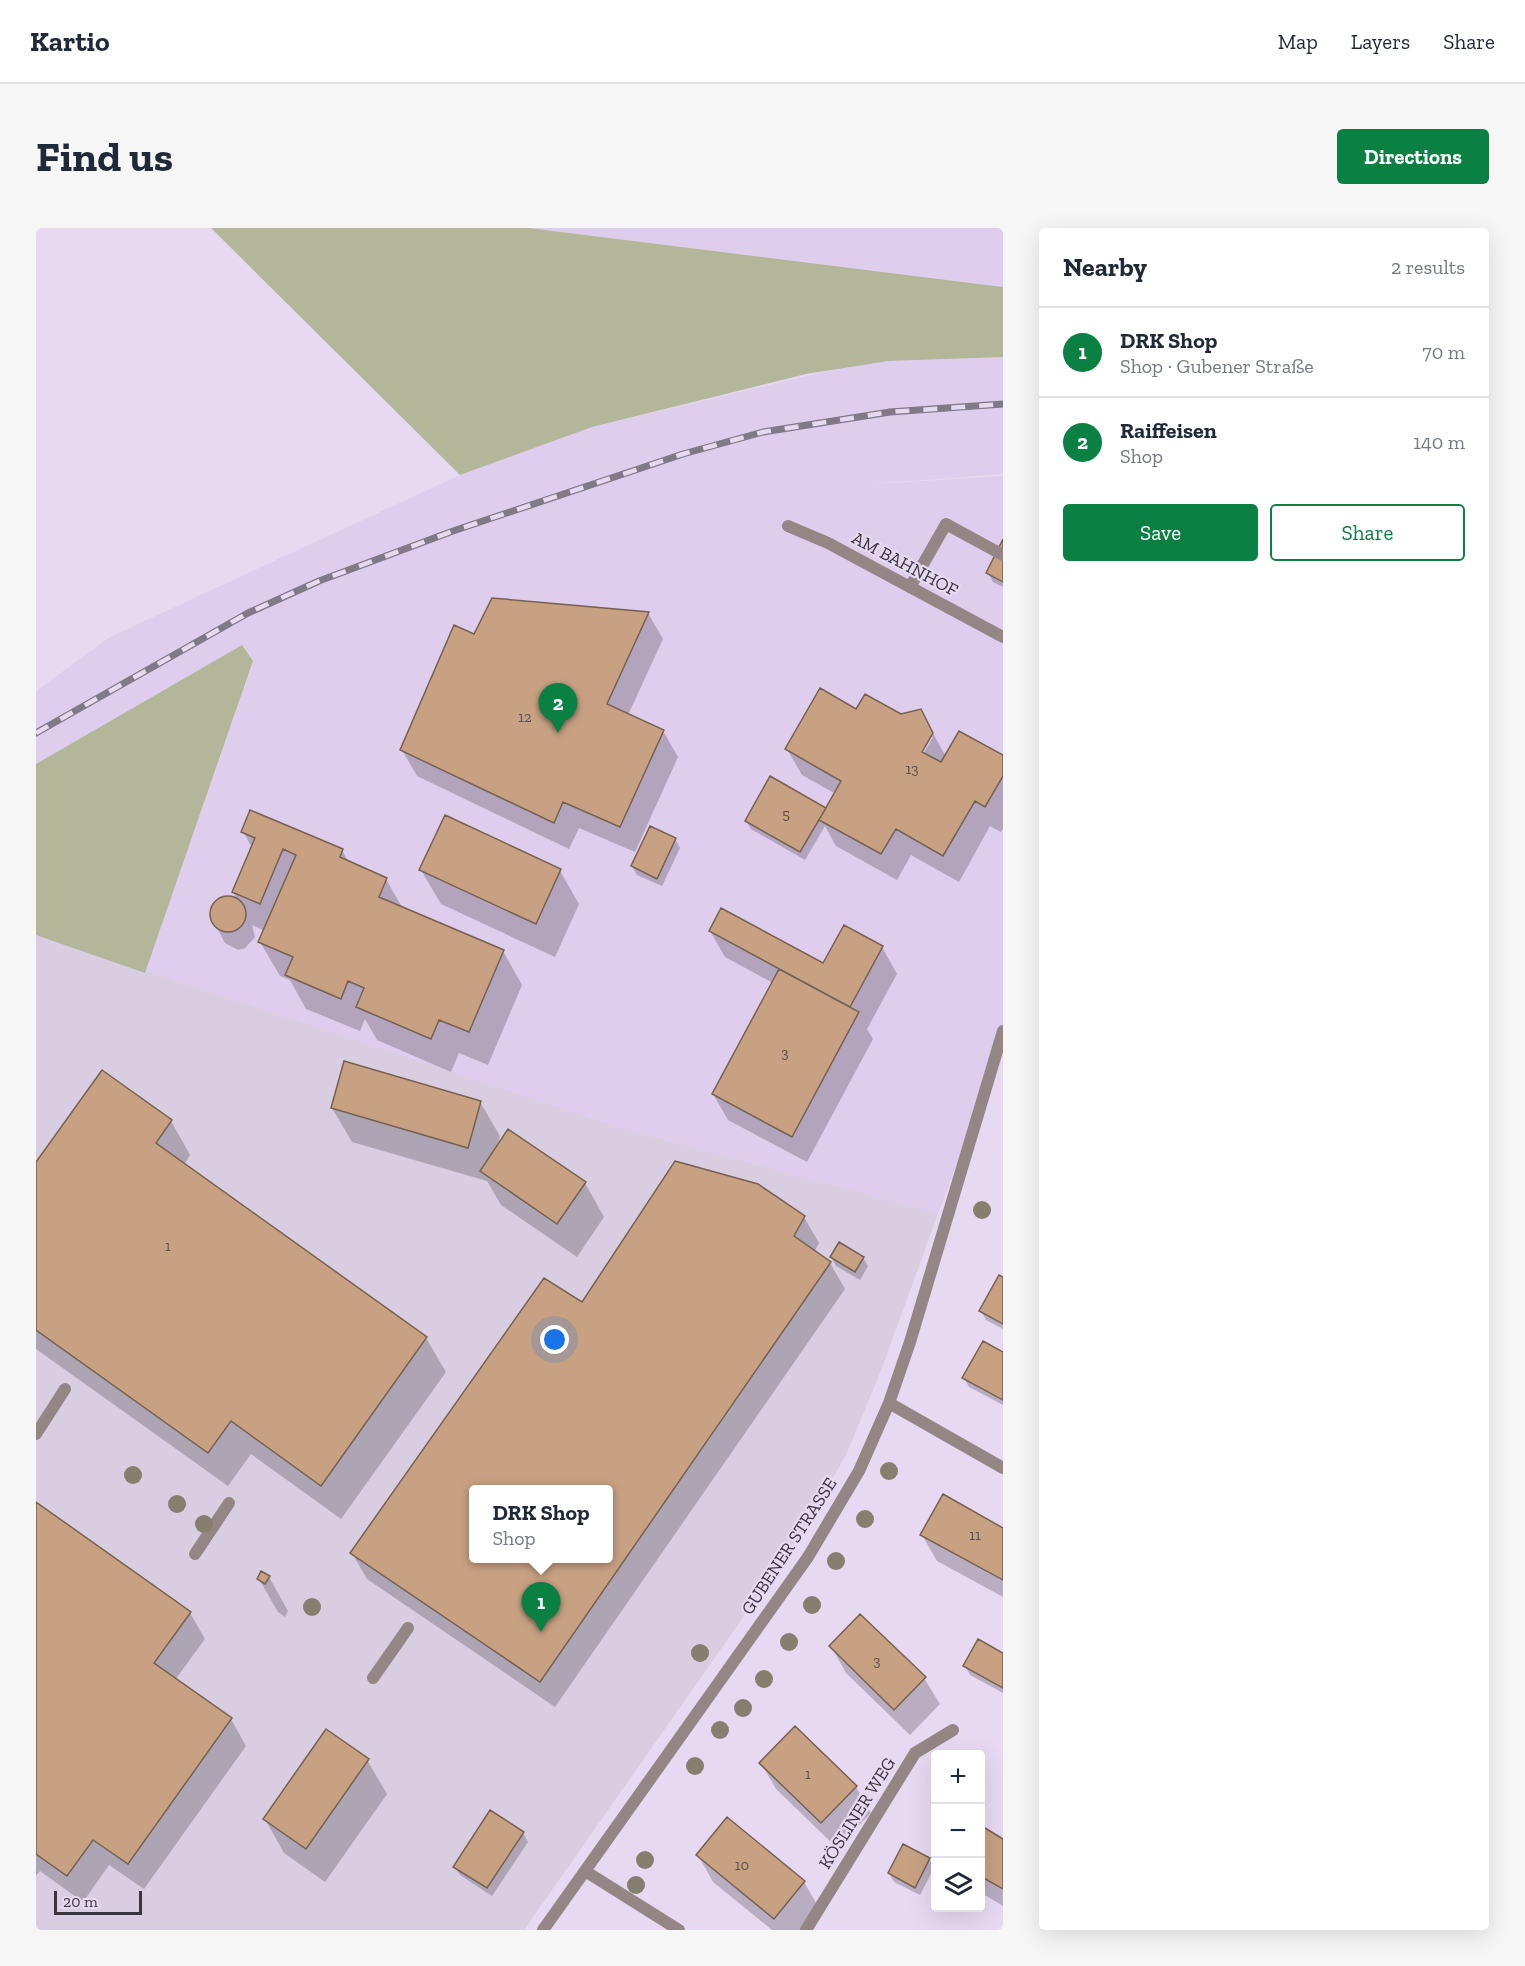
<!DOCTYPE html>
<html lang="en">
<head>
<meta charset="utf-8">
<style>
  body { margin:0; font-family:"Zilla Slab",serif; background:#f6f6f7; color:#1f2937 }
  .controls { position:absolute; right:18px; bottom:18px; display:grid; overflow:hidden; border-radius:6px; box-shadow:0 6px 24px #0002 }
  .controls button { width:54px; height:54px; display:grid; place-items:center; padding:0; border:0; border-bottom:2px solid #e0e1e3; background:#fff; color:#1f2937; font:30px sans-serif }
  .scale { position:absolute; left:18px; bottom:15px; width:88px; box-sizing:border-box; padding-left:6px; border:3px solid #39343e; border-top:0; font-size:16px; line-height:21px; white-space:nowrap; color:#39343e; -webkit-text-stroke:4px #e7d9f2; paint-order:stroke }
  .you { position:absolute; left:519px; top:1112px; width:21px; height:21px; margin:-15px; border:4px solid #fff; border-radius:50%; background:#1a73e8; box-shadow:0 0 0 9px #1a73e833 }
  .badge { display:grid; place-items:center; width:39px; height:39px; border-radius:50%; background:#0b8043; color:#fff; font-size:20px; font-weight:700 }
  .pin { position:absolute; translate:-50% -50px; filter:drop-shadow(0 2px 3px #0008) }
  .pin::after { content:''; position:absolute; top:32px; width:21px; height:18px; background:inherit; clip-path:polygon(0 0,100% 0,50% 100%) }
  .popup { position:absolute; left:433px; top:1257px; width:144px; height:78px; box-sizing:border-box; display:grid; place-content:center; border-radius:6px; background:#fff; filter:drop-shadow(0 2px 4px #0005); font-size:20px; white-space:nowrap; color:#747a83 }
  .popup b { font-size:22px; color:#1f2937 }
  .popup::after { content:''; position:absolute; left:50%; top:100%; margin-left:-12px; border:12px solid transparent; border-top-color:#fff }
  .list { margin:0; padding:0; list-style:none }
  h2 { display:flex; justify-content:space-between; align-items:center; height:78px; margin:0; padding:0 24px; font-size:26px }
  h2 small { font-size:20px; font-weight:400; color:#747a83 }
  .list li { display:grid; grid-template-columns:39px 1fr auto; gap:18px; align-items:center; box-sizing:border-box; height:90px; padding:0 24px; border-top:2px solid #e0e1e3 }
  .list b { display:block; font-size:22px; white-space:nowrap }
  .list p { margin:0; font-size:20px; white-space:nowrap; color:#747a83 }
  .list em { font-size:20px; font-style:normal; color:#747a83 }
  .actions { display:flex; gap:12px; padding:18px 24px }
  .actions a { flex:1; padding:14px 0; border:2px solid #0b8043; border-radius:6px; text-align:center; font-size:21px; color:#0b8043 }
  .actions .main { background:#0b8043; color:#fff }
  .icon { flex:none; width:33px; height:33px; fill:none; stroke:currentColor; stroke-width:2; stroke-linecap:round; stroke-linejoin:round }
  .map { position:relative; flex:none; width:967px; height:1702px; overflow:hidden; border-radius:6px }
  header { display:flex; align-items:center; gap:36px; box-sizing:border-box; height:84px; padding:0 30px; background:#fff; border-bottom:2px solid #e0e1e3 }
  header strong { font-size:28px }
  nav { display:flex; gap:33px; margin-inline-start:auto; font-size:21px }
  .intro { display:flex; align-items:center; justify-content:space-between; box-sizing:border-box; height:144px; padding:0 36px }
  h1 { margin:0; font-size:42px }
  .button { padding:15px 27px; border-radius:6px; background:#0b8043; color:#fff; font-size:21px; font-weight:700 }
  main { display:flex; gap:36px; padding:0 36px }
  aside { flex:1; background:#fff; border-radius:6px; box-shadow:0 6px 24px #0002 }
  .map>svg:first-child { display:block }
</style>
</head>
<body>
<header>
<strong>Kartio</strong>
<nav><a>Map</a><a>Layers</a><a>Share</a></nav>
</header>
<div class="intro"><h1>Find us</h1><a class="button">Directions</a></div>
<main>
<div class="map">
<svg width="967" height="1702" viewBox="0 0 967 1702">
  <rect width="100%" height="100%" fill="#e7d9f2"/>
  <path fill="#decdec" d="M493,0H967V59Z
    M967,129V246L807,258L967,248V812L902,986L585,900L109,745L217,434L206,417L0,536V463L74,409L424,247L556,199L809,139L852,133Z"/>
  <path fill="#d9cde1" fill-rule="evenodd" d="M0,707L585,900L902,986L846,1140L810,1227L757,1318L488,1702H0ZM438,1262H572V1330H438Z"/>
  <path fill="#b3b699" d="M175,0H493L967,59V129L852,133L770,146L556,199L424,247Z
    M206,417L217,433L109,745L0,707V536Z"/>
  <path fill="#0003" fill-rule="evenodd" d="M967,315V359L957,354L952,345Z
    M612,385L627,411L592,487L627,503L642,529L599,624L543,600L533,621L381,548L366,522L439,408Z
    M821,483L865,488L885,483L910,529H967V600L965,604L954,598L923,654L875,627L861,652L800,618L789,598L769,632L715,601L710,593L790,583L800,566L766,547L751,521ZM893,509H897L884,531L881,530Z
    M207,603L306,622L313,635L350,651L367,681L467,723L486,757L452,837L423,825L415,844L341,812L329,791L324,803L270,781L254,752L244,748L224,714L229,703L216,697L219,709L209,720L202,722L189,715L176,690L179,676L192,670L204,676L197,664L216,620Z
    M639,611L644,620L626,658L601,647L596,638Z
    M385,642L524,643L543,676L519,729L405,676Z
    M674,703L788,737L846,719L861,746L831,801L837,811L771,934L692,892L677,866L737,755L689,729Z
    M444,874L464,908L461,919L549,955L568,989L541,1029L465,977L451,953L316,914L296,880Z
    M135,893L154,927L148,937L390,1110L410,1144L305,1291L215,1226L192,1258L0,1121V937Z
    M768,989L783,1015L778,1024L794,1035L809,1061L519,1479L331,1351L316,1325L546,1076ZM438,1262H572V1330H438Z
    M795,1029L827,1030L832,1038L824,1052L800,1038Z
    M967,1051V1101L950,1092L945,1083Z
    M967,1126V1177L933,1159L928,1150Z
    M0,1276L154,1385L169,1411L139,1452L195,1491L210,1518L108,1661L73,1637L47,1674L4,1643L0,1648Z
    M967,1301V1369L901,1333L886,1307Z
    M233,1349L252,1383L249,1389L242,1384L223,1351Z
    M795,1418L888,1450L904,1476L874,1507L810,1445Z
    M967,1426V1465L934,1447L929,1438Z
    M331,1532L351,1566L289,1654L248,1625L229,1591Z
    M725,1535L820,1559L835,1585L801,1620L740,1561Z
    M944,1599L967,1613V1678L944,1664Z
    M487,1605L492,1614L456,1668L424,1647L419,1639Z
    M662,1627L768,1654L783,1680L765,1702H736L677,1654Z
    M893,1631L898,1640L884,1667L858,1654L853,1645Z"/>
  <path fill="#c8a183" stroke="#766151" stroke-width="1.5" fill-rule="evenodd" d="M967,311V354L950,345Z
    M456,370L613,384L571,476L628,502L584,599L527,574L518,595L364,522L418,397L438,406Z
    M784,460L820,481L829,466L865,486L885,481L897,505L886,524L905,534L923,503L967,527V548L949,579L939,573L907,628L860,601L845,626L783,592L805,553L749,521Z
    M734,548L790,580L764,624L709,593Z
    M214,582L307,621L304,629L351,650L343,669L468,722L433,804L403,792L395,811L320,779L328,760L312,753L305,771L249,747L257,729L222,714L260,627L247,621L224,676L196,664L219,610L205,604Z
    M409,587L525,641L500,696L383,642Z
    M614,598L640,610L621,651L595,638Z
    M174 686a18 18 0 1 1 36 0a18 18 0 1 1-36 0Z
    M685,680L787,735L808,697L847,718L814,779L673,703Z
    M743,741L823,784L756,909L676,866Z
    M308,833L445,873L432,920L295,880Z
    M66,842L136,892L120,915L391,1109L285,1258L195,1193L172,1225L0,1102V934Z
    M472,901L550,954L521,996L444,943Z
    M639,933L722,956L769,988L758,1008L795,1034L504,1454L314,1325L508,1050L546,1074ZM438,1262H572V1330H438Z
    M803,1014L828,1029L819,1044L794,1029Z
    M963,1047L967,1049V1096L943,1083Z
    M947,1113L967,1124V1172L926,1150Z
    M907,1266L967,1300V1352L884,1307Z
    M0,1274L155,1384L118,1435L196,1490L92,1636L57,1612L31,1648L0,1626Z
    M225,1343L234,1348L229,1356L221,1351Z
    M824,1386L890,1449L858,1482L793,1418Z
    M942,1411L967,1425V1460L927,1438Z
    M759,1498L821,1558L785,1595L723,1535Z
    M290,1501L333,1531L270,1621L227,1591Z
    M454,1582L488,1604L451,1660L417,1639Z
    M691,1589L769,1653L738,1691L660,1627Z
    M944,1597L967,1611V1661L944,1648Z
    M867,1616L894,1630L879,1660L852,1645Z"/>
  <g fill="none" stroke-linecap="round" stroke-linejoin="round">
    <path stroke="#948685" stroke-width="12" d="M874,359L910,296L967,327
      M0,1206L29,1161
      M159,1326L193,1275
      M337,1450L372,1400"/>
    <path stroke="#948685" stroke-width="12" d="M752,298L792,315L967,409
      M853,1175L967,1240
      M549,1643L643,1702
      M507,1702L772,1329L823,1243L853,1175L874,1114L967,803
      M770,1702L879,1525L917,1502"/>
    <defs>
      <path id="rail" d="M0,505L212,385L283,353L417,303L647,226L727,204L854,184L967,176"/>
    </defs>
    <use href="#rail" stroke="#817888" stroke-width="7"/>
    <use href="#rail" stroke="#e7d9f2" stroke-width="4.5" stroke-dasharray="14" stroke-linecap="butt"/>
  </g>
  <g fill="#85806d">
    <circle cx="946" cy="982" r="9"/>
    <circle cx="853" cy="1243" r="9"/>
    <circle cx="97" cy="1247" r="9"/>
    <circle cx="141" cy="1276" r="9"/>
    <circle cx="829" cy="1291" r="9"/>
    <circle cx="168" cy="1296" r="9"/>
    <circle cx="800" cy="1333" r="9"/>
    <circle cx="776" cy="1377" r="9"/>
    <circle cx="276" cy="1379" r="9"/>
    <circle cx="753" cy="1414" r="9"/>
    <circle cx="664" cy="1425" r="9"/>
    <circle cx="728" cy="1451" r="9"/>
    <circle cx="707" cy="1480" r="9"/>
    <circle cx="684" cy="1502" r="9"/>
    <circle cx="659" cy="1538" r="9"/>
    <circle cx="609" cy="1632" r="9"/>
    <circle cx="600" cy="1657" r="9"/>
  </g>
  <g text-anchor="middle" stroke-width="4.5" stroke-linejoin="round" paint-order="stroke">
    <g font-size="15" fill="#5d4f4f">
      <text x="489" y="494">12</text>
      <text x="876" y="546">13</text>
      <text x="750" y="591">5</text>
      <text x="749" y="830">3</text>
      <text x="132" y="1023">1</text>
      <text x="939" y="1312">11</text>
      <text x="841" y="1438">3</text>
      <text x="772" y="1551">1</text>
      <text x="706" y="1642">10</text>
    </g>
    <g font-size="18" fill="#39343e" stroke="#e7d9f2">
      <text transform="translate(869 336) rotate(28)" y="6">AM BAHNHOF</text>
      <text transform="translate(753 1318) rotate(-57)" y="6">GUBENER STRASSE</text>
      <text transform="translate(821 1585) rotate(-58)" y="6">KÖSLINER WEG</text>
    </g>
  </g>
</svg>
<div class="controls">
<button>+</button>
<button>−</button>
<button><svg class="icon" aria-label="layers" viewBox="0 0 24 24"><path d="M12 4l9 5-9 5-9-5zM3 14l9 5 9-5"/></svg></button>
</div>
<div class="scale">20 m</div>
<div class="you"></div>
<div class="pin badge" style="left:505px;top:1404px">1</div>
<div class="popup"><b>DRK Shop</b>Shop</div>
<div class="pin badge" style="left:522px;top:505px">2</div>
</div>
<aside>
<h2>Nearby<small>2 results</small></h2>
<ul class="list">
<li><span class="badge">1</span><div><b>DRK Shop</b><p>Shop · Gubener Straße</p></div><em>70 m</em></li>
<li><span class="badge">2</span><div><b>Raiffeisen</b><p>Shop</p></div><em>140 m</em></li>
</ul>
<div class="actions"><a class="main">Save</a><a>Share</a></div>
</aside>
</main>
</body>
</html>
